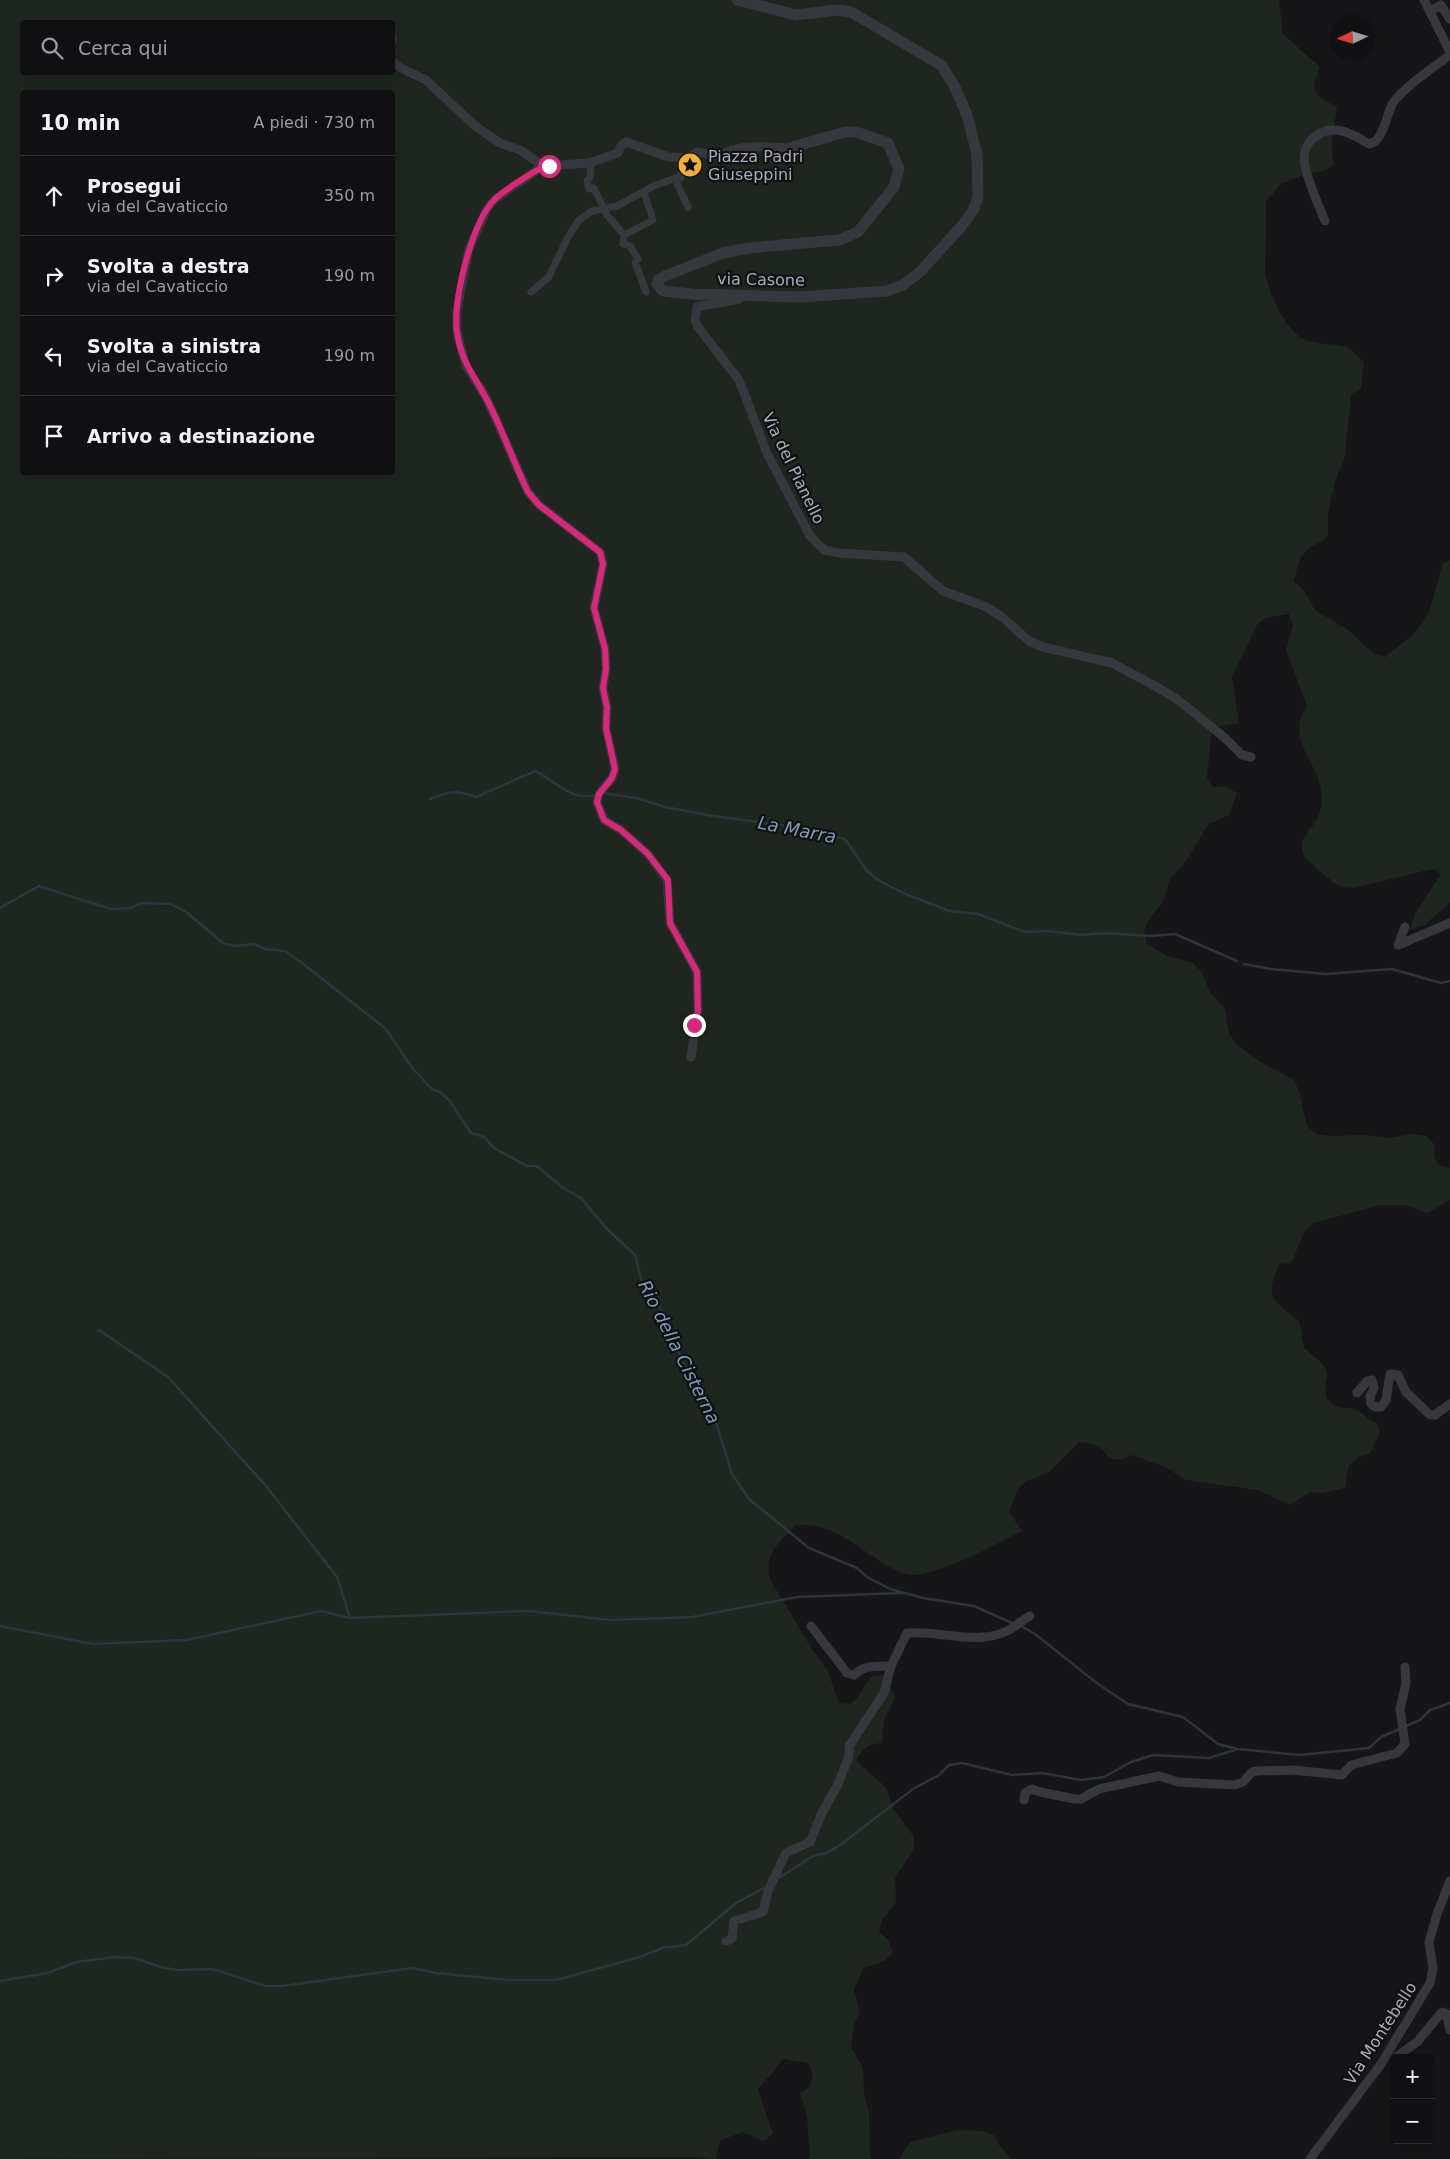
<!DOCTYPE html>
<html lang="it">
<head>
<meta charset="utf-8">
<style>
  body { margin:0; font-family:"DejaVu Sans",sans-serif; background:#19191b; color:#f1f3f6 }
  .controls { position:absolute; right:15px; bottom:15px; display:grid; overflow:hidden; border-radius:5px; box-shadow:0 2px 12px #0003 }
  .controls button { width:45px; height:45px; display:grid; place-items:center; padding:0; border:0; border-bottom:1px solid #303032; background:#101012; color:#f1f3f6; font:25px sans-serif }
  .compass { position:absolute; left:1330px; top:15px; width:45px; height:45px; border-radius:50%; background:#101012; box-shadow:0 2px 12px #0003; rotate:266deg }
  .stop { position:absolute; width:15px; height:15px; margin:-11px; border:4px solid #db2777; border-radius:50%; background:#fff }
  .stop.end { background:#db2777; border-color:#fff; box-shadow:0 1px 5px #0008 }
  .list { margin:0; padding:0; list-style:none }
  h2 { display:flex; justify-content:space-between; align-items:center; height:65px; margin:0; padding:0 20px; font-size:21px }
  h2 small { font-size:16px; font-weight:400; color:#9c9d9f }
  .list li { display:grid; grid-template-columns:32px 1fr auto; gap:15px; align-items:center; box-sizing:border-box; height:80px; padding:0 20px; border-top:1px solid #303032 }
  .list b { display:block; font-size:19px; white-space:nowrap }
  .list p { margin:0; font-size:16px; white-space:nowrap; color:#9c9d9f }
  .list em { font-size:16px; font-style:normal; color:#9c9d9f }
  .icon { flex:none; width:28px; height:28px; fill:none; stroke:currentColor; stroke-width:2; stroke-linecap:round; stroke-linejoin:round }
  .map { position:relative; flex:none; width:1450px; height:2159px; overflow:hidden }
  .search { position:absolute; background:#101012; box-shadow:0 2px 12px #0003; left:20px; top:20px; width:375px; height:55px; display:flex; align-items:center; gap:12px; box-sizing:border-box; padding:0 18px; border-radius:5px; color:#9c9d9f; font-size:19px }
  .panel { position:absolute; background:#101012; box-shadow:0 2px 12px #0003; left:20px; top:90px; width:375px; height:385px; border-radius:5px }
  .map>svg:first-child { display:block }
</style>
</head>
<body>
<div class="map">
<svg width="1450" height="2159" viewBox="0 0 1450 2159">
  <rect width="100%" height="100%" fill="#161618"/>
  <path fill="#1e261f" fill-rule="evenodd" d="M0,0H1279L1283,34L1320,67C1311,91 1312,96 1337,106L1332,141L1333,165L1324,171L1303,175L1281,184L1266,202L1265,273C1269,294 1287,335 1309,341C1336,349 1344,337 1364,363L1361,388L1351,395L1345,457L1336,479L1328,513V536C1320,544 1313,544 1307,550C1299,557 1297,570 1294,581L1303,589L1315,610L1347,629L1373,653L1385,657L1414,634L1429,612L1443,563L1450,560V903L1424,925L1409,931L1415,914L1441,874L1432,869L1353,888C1350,887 1345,888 1342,887C1335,885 1308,862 1304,855C1297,840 1309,832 1316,821C1321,813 1322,801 1321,791C1318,761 1284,739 1307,706L1286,650L1293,626L1289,614L1266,618L1257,625L1232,677L1239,723L1215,727L1211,738L1207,778L1214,787H1226L1237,793L1229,815L1208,825L1186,861L1170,879L1163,902L1148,921L1144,932L1147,944L1167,956L1191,962L1201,971L1210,992L1225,1009L1229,1033L1236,1044L1262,1063L1294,1080L1299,1091L1307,1126L1317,1134L1330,1136L1366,1135L1389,1138L1413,1134L1426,1136L1435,1145L1434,1156L1440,1166L1450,1168V1200L1427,1213L1404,1205H1380L1314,1223L1305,1231L1291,1263L1279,1264C1265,1298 1272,1300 1299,1321L1304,1348L1322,1363L1328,1373C1325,1384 1322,1398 1334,1405C1340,1409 1351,1407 1357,1410C1365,1415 1365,1418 1377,1423L1380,1432L1370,1454L1359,1457L1349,1465L1345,1488L1322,1493L1310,1492L1290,1505L1257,1490L1186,1480L1165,1467L1132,1455L1121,1460L1109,1458C1101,1446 1093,1443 1079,1442L1049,1472L1027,1481L1018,1489L1009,1512L1022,1531C996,1544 940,1575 912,1575C906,1575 899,1571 894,1569C859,1552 839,1522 795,1525C779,1545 762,1554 771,1581L812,1649L827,1669L839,1703L851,1704C861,1696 863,1686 872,1676L884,1675L895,1698L884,1720L882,1743C868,1744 863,1748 856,1761L886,1787L893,1808L914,1837V1849L895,1878L896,1902L882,1920L879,1931L888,1940L893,1952L884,1961L863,1969L854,1990L860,2013L854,2023L851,2047L863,2068L864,2092L869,2114L870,2159H810L807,2116L800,2093L810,2087L813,2074L808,2063L784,2059L758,2089L773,2134L763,2141L742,2132L720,2141L716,2159L695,2157L0,2159ZM22,22H392V72H22ZM22,92H392V472H22Z
    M958,2130L982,2131L994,2135L999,2145L1011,2159H899L910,2142Z"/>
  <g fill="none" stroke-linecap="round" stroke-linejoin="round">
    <path stroke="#2c353c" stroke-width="2.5" d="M603,793L636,798L665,807L713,816L796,827L845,839L867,871L878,880L901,892L949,911L978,914L1025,932L1048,931L1082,935L1105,933L1151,936L1175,934L1237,961
      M430,799C450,791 455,790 476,797L535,771C556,781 571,802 596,795
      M0,908L39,886L111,909L131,908L141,903L171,904L185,911L224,944L237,946L254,944L265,949L285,951L298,960L385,1028L413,1069L432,1089L440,1092L449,1100L471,1133L484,1137L494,1148L527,1166H537L563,1188L581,1198L606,1228L635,1255L643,1285L656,1299L689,1376L714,1416L732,1474L749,1499L809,1548L857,1568L867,1577L890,1589L923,1598L974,1606L1014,1624
      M1244,964L1271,969L1326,974L1392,969L1441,983L1450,981
      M99,1330L168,1377L266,1486L337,1577L350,1618
      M1019,1625L1035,1634L1098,1684L1128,1704L1183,1717L1218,1744L1237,1749L1300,1755L1369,1748L1381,1737L1420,1720L1430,1710L1450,1703
      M0,1626L93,1644L187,1640L321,1611L350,1618L529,1611L610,1620L692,1617L797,1597L901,1593
      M779,1878L813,1856L827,1853L843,1843L913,1789L939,1775L949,1765L962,1763L1012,1775L1042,1773L1081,1780L1104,1777L1131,1762L1153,1755L1209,1758L1235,1750
      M0,1981L48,1973L76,1962L115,1957L135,1958L160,1967L177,1970L212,1969L265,1986H283L412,1968L436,1973L508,1980H556L640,1957L662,1948L686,1945L736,1903L766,1887"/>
    <path stroke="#37383d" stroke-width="7" d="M591,162L590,177L587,180L589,189L594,188L607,215L624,235L623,244L630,246L638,259L635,262L646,292
      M681,178L676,181L688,207
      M624,235L653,220L644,193
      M531,292L548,278L568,237L579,220L592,211L617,206L654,186L678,177L690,169L697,152"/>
    <path stroke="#37383d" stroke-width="9" d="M1424,0L1450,52
      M1430,11L1441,5L1450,19
      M392,37V41
      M392,61L401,68L426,80L475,126L500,143L520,150L543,166L589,163L618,153L622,144L626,142L669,157L687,158L697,152L719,156C740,143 766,147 789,148
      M543,166L495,199L487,209L469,249L457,310V332L466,366L486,397L528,492L539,505L600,552L603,564L594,608L605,649L606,669L603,688L607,707L606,728L615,769L612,778L599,794L597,802L604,820L621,830L648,854L667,880L670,923L697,972L698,1011L691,1057
      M1325,221C1318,203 1309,185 1305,166C1300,144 1319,126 1342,131C1351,133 1361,139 1369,144C1384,142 1386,114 1393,103C1405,86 1433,68 1450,55
      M740,299L697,307L695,320L698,327L739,380L767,453L810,536L824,550L839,553L904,557L943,591L984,606L1001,616L1029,641L1043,647L1112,663L1155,686L1177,699L1225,738L1242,755L1251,757
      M1405,927L1398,945L1450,923
      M1357,1393L1367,1381L1372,1380L1374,1388L1370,1396L1371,1404L1375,1407H1381L1386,1400L1390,1374L1398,1375L1406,1392L1430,1415H1435L1450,1404
      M811,1626L847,1673L854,1675C864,1665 877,1666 891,1666L907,1633C939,1630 976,1646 1007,1631C1015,1627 1022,1620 1030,1616
      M1024,1800L1025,1793L1032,1789L1040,1792L1075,1799H1081L1099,1789L1159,1776L1178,1782L1235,1785L1243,1782L1252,1772L1258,1771L1293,1770L1342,1775L1351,1765L1397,1753L1405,1744L1400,1709L1406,1683L1405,1667
      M726,1941L732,1939L734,1921L763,1912L768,1891L786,1853L810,1842L822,1813L839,1782L849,1756V1746L884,1693L891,1666
      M1395,2058L1417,2042L1442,2012L1446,2013L1450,2030
      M1310,2159L1381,2064L1430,1983L1433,1968L1429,1942L1437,1914L1450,1881"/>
    <path stroke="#37383d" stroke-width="11" d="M737,0L796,15L837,10L851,12L941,65L954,85L967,115L977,154L978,197L973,211L960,228L920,272L903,285L887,291L800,297L692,294L663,291L657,284L658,280L665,276L723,253L749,248L839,240L858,232L894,187L899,169L888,143L856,132H845L789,148"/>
  </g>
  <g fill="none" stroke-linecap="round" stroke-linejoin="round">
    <path stroke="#db2777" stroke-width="6" d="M549,166C540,167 534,172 526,177C516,183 504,191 495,199C472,222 452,301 457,332C461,361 473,374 486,398C502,428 513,461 528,492L539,505L600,552L603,564L594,608L605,649L606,669L603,688L607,707L606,728L615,769L612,778L599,794L597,802L604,820L621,830L648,854L668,880L670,923L697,972L698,1011L694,1025"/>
  </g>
  <defs>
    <symbol id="sight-disc" viewBox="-11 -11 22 22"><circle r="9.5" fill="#f2b134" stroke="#111113"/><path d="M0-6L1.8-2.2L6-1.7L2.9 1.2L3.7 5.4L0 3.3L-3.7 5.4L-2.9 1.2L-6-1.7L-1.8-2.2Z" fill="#111"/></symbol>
  </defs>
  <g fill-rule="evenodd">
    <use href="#sight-disc" x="676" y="151" width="28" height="28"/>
  </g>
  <g text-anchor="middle" stroke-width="4.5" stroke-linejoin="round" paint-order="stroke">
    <g font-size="16" fill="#a8adb8" stroke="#111113" text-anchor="start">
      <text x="708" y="162">Piazza Padri<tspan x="708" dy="18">Giuseppini</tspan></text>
    </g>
    <g font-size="16" fill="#a8adb8" stroke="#111113">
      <text transform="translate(761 279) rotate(1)" y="6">via Casone</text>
      <text transform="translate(794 468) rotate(64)" y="6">Via del Pianello</text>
      <text transform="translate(1380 2033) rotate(-57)" y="6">Via Montebello</text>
    </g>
    <g font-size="18" font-style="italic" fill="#7f9bb3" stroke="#111113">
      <text transform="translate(797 830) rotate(11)" y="6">La Marra</text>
      <text transform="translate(679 1352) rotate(63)" y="6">Rio della Cisterna</text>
    </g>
  </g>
</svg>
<div class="controls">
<button>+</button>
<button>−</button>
</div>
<svg class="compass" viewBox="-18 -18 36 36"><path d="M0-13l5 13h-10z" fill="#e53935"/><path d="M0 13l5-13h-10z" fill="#9c9d9f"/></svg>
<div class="stop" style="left:549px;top:166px"></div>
<div class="stop end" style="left:694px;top:1025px"></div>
<div class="search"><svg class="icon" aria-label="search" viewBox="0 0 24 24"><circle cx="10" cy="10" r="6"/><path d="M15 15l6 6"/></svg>Cerca qui</div>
<section class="panel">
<h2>10 min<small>A piedi · 730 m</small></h2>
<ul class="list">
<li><svg class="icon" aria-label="ahead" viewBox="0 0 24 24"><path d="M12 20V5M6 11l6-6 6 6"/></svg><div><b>Prosegui</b><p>via del Cavaticcio</p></div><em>350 m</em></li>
<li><svg class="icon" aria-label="right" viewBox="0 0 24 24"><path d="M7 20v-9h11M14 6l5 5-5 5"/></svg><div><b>Svolta a destra</b><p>via del Cavaticcio</p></div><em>190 m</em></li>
<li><svg class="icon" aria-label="left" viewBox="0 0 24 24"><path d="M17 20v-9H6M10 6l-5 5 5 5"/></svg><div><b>Svolta a sinistra</b><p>via del Cavaticcio</p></div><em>190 m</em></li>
<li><svg class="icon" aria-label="arrive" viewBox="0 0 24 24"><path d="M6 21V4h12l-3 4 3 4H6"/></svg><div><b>Arrivo a destinazione</b></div></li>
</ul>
</section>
</div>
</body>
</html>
